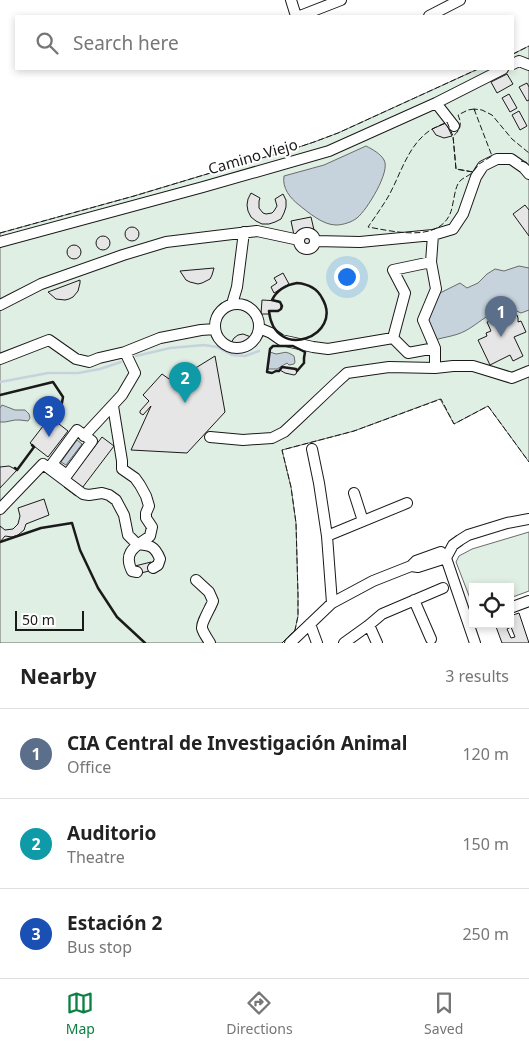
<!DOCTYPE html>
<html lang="en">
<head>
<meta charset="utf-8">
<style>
  body { margin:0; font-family:"Noto Sans",sans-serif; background:#f6f6f6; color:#222 }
  .controls { position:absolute; right:15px; bottom:15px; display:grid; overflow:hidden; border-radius:0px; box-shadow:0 2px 8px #0003 }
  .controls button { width:45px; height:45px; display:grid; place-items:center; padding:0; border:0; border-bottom:1px solid #e0e0e0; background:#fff; color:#222; font:25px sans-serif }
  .scale { position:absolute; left:15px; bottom:12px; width:69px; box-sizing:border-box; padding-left:5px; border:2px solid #1a1a1a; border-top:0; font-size:14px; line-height:18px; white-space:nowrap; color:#1a1a1a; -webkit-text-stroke:4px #fff; paint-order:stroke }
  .you { position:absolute; left:346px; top:276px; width:18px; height:18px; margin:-12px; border:4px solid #fff; border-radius:50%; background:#1a73e8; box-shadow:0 0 0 8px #1a73e833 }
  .badge { display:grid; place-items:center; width:32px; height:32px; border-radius:50%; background:#0b8043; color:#fff; font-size:16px; font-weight:700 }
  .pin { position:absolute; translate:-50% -41px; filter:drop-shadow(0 1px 2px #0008) }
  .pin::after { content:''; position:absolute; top:26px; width:18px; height:15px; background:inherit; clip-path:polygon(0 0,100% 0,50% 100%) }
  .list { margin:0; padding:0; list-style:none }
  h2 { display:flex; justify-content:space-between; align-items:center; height:65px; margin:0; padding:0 20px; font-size:21px }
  h2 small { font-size:16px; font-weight:400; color:#767676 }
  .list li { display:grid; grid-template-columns:32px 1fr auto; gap:15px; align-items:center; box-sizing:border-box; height:90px; padding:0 20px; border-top:1px solid #e0e0e0 }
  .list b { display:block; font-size:19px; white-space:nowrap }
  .list p { margin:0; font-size:16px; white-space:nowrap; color:#767676 }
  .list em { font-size:16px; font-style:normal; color:#767676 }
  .icon { flex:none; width:28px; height:28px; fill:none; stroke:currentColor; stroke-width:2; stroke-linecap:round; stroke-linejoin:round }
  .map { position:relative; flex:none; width:529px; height:643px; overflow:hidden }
  .search { position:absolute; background:#fff; box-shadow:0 2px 8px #0003; left:15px; right:15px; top:15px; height:55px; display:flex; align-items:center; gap:12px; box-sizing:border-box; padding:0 18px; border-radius:0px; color:#767676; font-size:19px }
  .sheet { height:335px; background:#fff }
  nav { display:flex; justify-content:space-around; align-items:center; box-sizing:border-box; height:70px; border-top:1px solid #e0e0e0; background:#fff; font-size:14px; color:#767676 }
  nav a { display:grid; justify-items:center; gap:2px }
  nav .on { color:#0b8043 }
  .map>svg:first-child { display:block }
</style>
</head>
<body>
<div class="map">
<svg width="529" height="643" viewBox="0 0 529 643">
  <rect width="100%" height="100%" fill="#fff"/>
  <path fill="#e0efe3" stroke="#6a6a6a" d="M529,46V462L488,406L454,424L440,399L354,431L282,450L291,487L296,523L298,595V616L295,630L282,643H0V233L134,196L237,165L290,150L314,142L338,133L478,69H513V54Z
    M529,532V591L510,598V587H473V606L456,562L459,556L472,549Z"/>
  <path fill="#c6d2dc" stroke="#6a6a6a" d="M366,146C372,149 381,154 384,160C391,171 367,210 357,218C352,222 343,225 336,225C323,225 309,213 299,205C290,198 282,188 284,176L324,165Z
    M519,266L529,268V310L521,313C498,301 484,321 465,331C456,336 444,337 435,340L426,321L436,295L460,283L467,288L478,283L487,274L495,269L504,271Z
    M270,352L276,354C285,353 285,350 294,356L295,362L294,364L289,365L287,363L277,369H268Z
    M2,405L15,410H25L29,414L30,418L28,421C25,421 23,420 20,420C13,419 7,423 0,422V408Z
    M77,440L82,444L66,465L61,462Z"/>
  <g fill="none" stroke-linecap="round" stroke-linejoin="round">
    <path stroke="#c6d2dc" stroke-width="2.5" d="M136,356L170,348L204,345L217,347L232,355L245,356L259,351
      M0,382L48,373H78L100,369L121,362"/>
  </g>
  <path fill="#e6e6e6" stroke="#1a1a1a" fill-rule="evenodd" d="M507,74L513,84L497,93L491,82Z
    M527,83L529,87V100L527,101L519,87Z
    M509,94L517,108L510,112L502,98Z
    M519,111L527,126L520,130L512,115Z
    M446,123L452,136L444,138L436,135L432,129Z
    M251,193L260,198L259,201V208L263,213L266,214L272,213L274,211L277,206L275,199L283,194L286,200V207L284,213L281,219L275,222L269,224H262L256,221L251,217L248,211L247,205L248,199Z
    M525,205L529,210V236L513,214Z
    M311,217L314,230L294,235L291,221Z
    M125 234a7 7 0 1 1 14 0a7 7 0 1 1-14 0Z
    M96 243a7 7 0 1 1 14 0a7 7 0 1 1-14 0Z
    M302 241a5 5 0 1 1 10 0a5 5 0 1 1-10 0Z
    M67 252a7 7 0 1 1 14 0a7 7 0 1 1-14 0Z
    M214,268L212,275L210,279L202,283L198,284L190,282L186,280L180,271Z
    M283,273L289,284L274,293L271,287L277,283L274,278Z
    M80,280V283L78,291L73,297L69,299L65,300L56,299L48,292Z
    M262,300L279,301L281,304V309L278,311H269V314H261Z
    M501,309L506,320L507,316L509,314L514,313L517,315L518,318V322L521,321L526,332L514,337L523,356L513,361L510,355L490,365L478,340L487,336L486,333L491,331L487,322L491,321L488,315Z
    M243,334L251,337L246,341L240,343H231L234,338L238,335Z
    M215,356L225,412L187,453L131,450L151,406L143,415L140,413V411L149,401L143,395L162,374L169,379L178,370L182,373L173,382Z
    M282,367L296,369L297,371L296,374L294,375L285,373L280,370Z
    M50,417L68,431L48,457L30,443Z
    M102,437L114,446L76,496L64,487Z
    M9,466L17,470L0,488V467Z
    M44,499L49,515L26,524L24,530L18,535L12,537L5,536L0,542V526L5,530L13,529L18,524L20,516L18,508Z
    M151,562L153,570L137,574L135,566Z
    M519,613L529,643H502L495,624H510V616ZM511,627L515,637L511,638L507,629Z"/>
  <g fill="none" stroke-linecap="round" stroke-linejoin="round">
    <defs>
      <path id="minor" d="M291,0L296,16
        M300,16L341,0
        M429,16L460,0
        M513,64L519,61L529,65
        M436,103L454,126
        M299 241a8 8 0 1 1 16 0a8 8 0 1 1-16 0Z
        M315,241L360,242L433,235L453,229L463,214L476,177L483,166L497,159H511L524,168L529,174
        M0,242L203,187L329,151L436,103L503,69
        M431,262L436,289L423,320L435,348V368
        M215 326a22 22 0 1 1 44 0a22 22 0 1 1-44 0Z
        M232,304L237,287L244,232
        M0,305L41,284L123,255L166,242L257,231L299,240
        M259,328L271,333L281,340L313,347L328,349L393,338L405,293L393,270L431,262L433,235
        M393,338L408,353L435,348
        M0,359L49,340L76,359L89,362L99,358L125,352L160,338L201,330L215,329
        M113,406L122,461V469L135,478L140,485L146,496L149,506L146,513V518L152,527L150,536C137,546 122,551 132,571L137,572
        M77,430L92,441L67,475L52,464Z
        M84,436L122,395L135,373L125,352
        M210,437L243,440L272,438L284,432L298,419L336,383L347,373L389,367L435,368L453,366H473L512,378L529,371
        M312,449L319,483L327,536L332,603
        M354,493L363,521
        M0,509L43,464L83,494L89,495L102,493L109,495L116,500L124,515L128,535L137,544C150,545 155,546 160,559L158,565L153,568
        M327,536L407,503
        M411,566L416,561L441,552
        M196,580L209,592L213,601C211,607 201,623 202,628C203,633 208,639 210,643
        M414,600L431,639
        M510,608L529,601
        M310,624L317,643
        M369,625L377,643
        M290,643L332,603L373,581L411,566L418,567L446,558
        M344,643L369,625L382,614L443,588
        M475,643L446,558L453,545L460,540L468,535L507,523L529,519"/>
    </defs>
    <use href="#minor" stroke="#1a1a1a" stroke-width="12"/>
    <use href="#minor" stroke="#fff" stroke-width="10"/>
    <path stroke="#1a1a1a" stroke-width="1" stroke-dasharray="6 2.5" stroke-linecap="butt" d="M513,54L529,46
      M474,109L492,156L479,164L473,172L456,169L453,136C461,130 462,124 458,115L468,110Z
      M475,111L474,109L482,110L492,115L512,139L529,153
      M447,122L453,136L456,169L473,172C469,176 464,177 460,181C454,187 454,205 450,214C437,243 392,231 368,227C375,217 382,207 388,197C401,174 407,147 429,131C435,127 441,125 447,122Z
      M521,161L529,163
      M0,233L134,196L237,165L290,150L314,142L338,133L478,69
      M282,643L295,630L298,616V595L296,523L291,487L282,450L354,431L441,399L454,424L488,406L529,462"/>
    <path stroke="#1a1a1a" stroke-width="2.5" d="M297,283C308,284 317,288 322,298C345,336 274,363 269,311H278L281,309L282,306L280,302L272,300C277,290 285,285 297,283Z
      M273,346H293L305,352L304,358V363L297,371L296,369L282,367L279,371H276L272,373L267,372L270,349Z
      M0,395L53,382L63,397L61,408L54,420L53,419
      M15,468L17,470L34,447L32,445
      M0,542L41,528L72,523L80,550L98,588L117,617L145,643"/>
  </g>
  <g text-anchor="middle" stroke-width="4" stroke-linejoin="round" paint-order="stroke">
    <g font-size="15" fill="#1a1a1a" stroke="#fff">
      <text transform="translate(253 157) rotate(-16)" y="5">Camino Viejo</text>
    </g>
  </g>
</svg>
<div class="controls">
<button><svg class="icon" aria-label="locate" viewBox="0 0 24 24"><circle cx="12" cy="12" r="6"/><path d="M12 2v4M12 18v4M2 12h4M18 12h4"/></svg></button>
</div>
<div class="scale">50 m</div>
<div class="you"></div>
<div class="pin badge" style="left:501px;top:337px;background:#5c6f8a">1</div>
<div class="pin badge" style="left:185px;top:403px;background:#0f9aa8">2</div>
<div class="pin badge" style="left:49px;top:437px;background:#1a4fb4">3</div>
<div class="search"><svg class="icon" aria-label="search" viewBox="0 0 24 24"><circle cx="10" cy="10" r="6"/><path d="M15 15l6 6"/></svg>Search here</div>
</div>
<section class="sheet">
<h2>Nearby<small>3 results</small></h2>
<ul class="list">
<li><span class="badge" style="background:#5c6f8a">1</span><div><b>CIA Central de Investigación Animal</b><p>Office</p></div><em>120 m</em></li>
<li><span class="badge" style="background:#0f9aa8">2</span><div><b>Auditorio</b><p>Theatre</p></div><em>150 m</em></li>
<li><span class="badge" style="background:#1a4fb4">3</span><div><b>Estación 2</b><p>Bus stop</p></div><em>250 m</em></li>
</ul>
</section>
<nav>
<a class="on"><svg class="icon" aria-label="map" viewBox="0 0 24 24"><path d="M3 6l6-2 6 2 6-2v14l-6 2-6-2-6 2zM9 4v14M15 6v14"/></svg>Map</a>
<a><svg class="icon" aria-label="directions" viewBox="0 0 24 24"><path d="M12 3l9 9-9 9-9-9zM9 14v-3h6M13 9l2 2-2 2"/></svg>Directions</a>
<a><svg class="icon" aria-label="saved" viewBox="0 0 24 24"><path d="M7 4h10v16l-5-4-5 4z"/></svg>Saved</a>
</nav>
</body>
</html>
